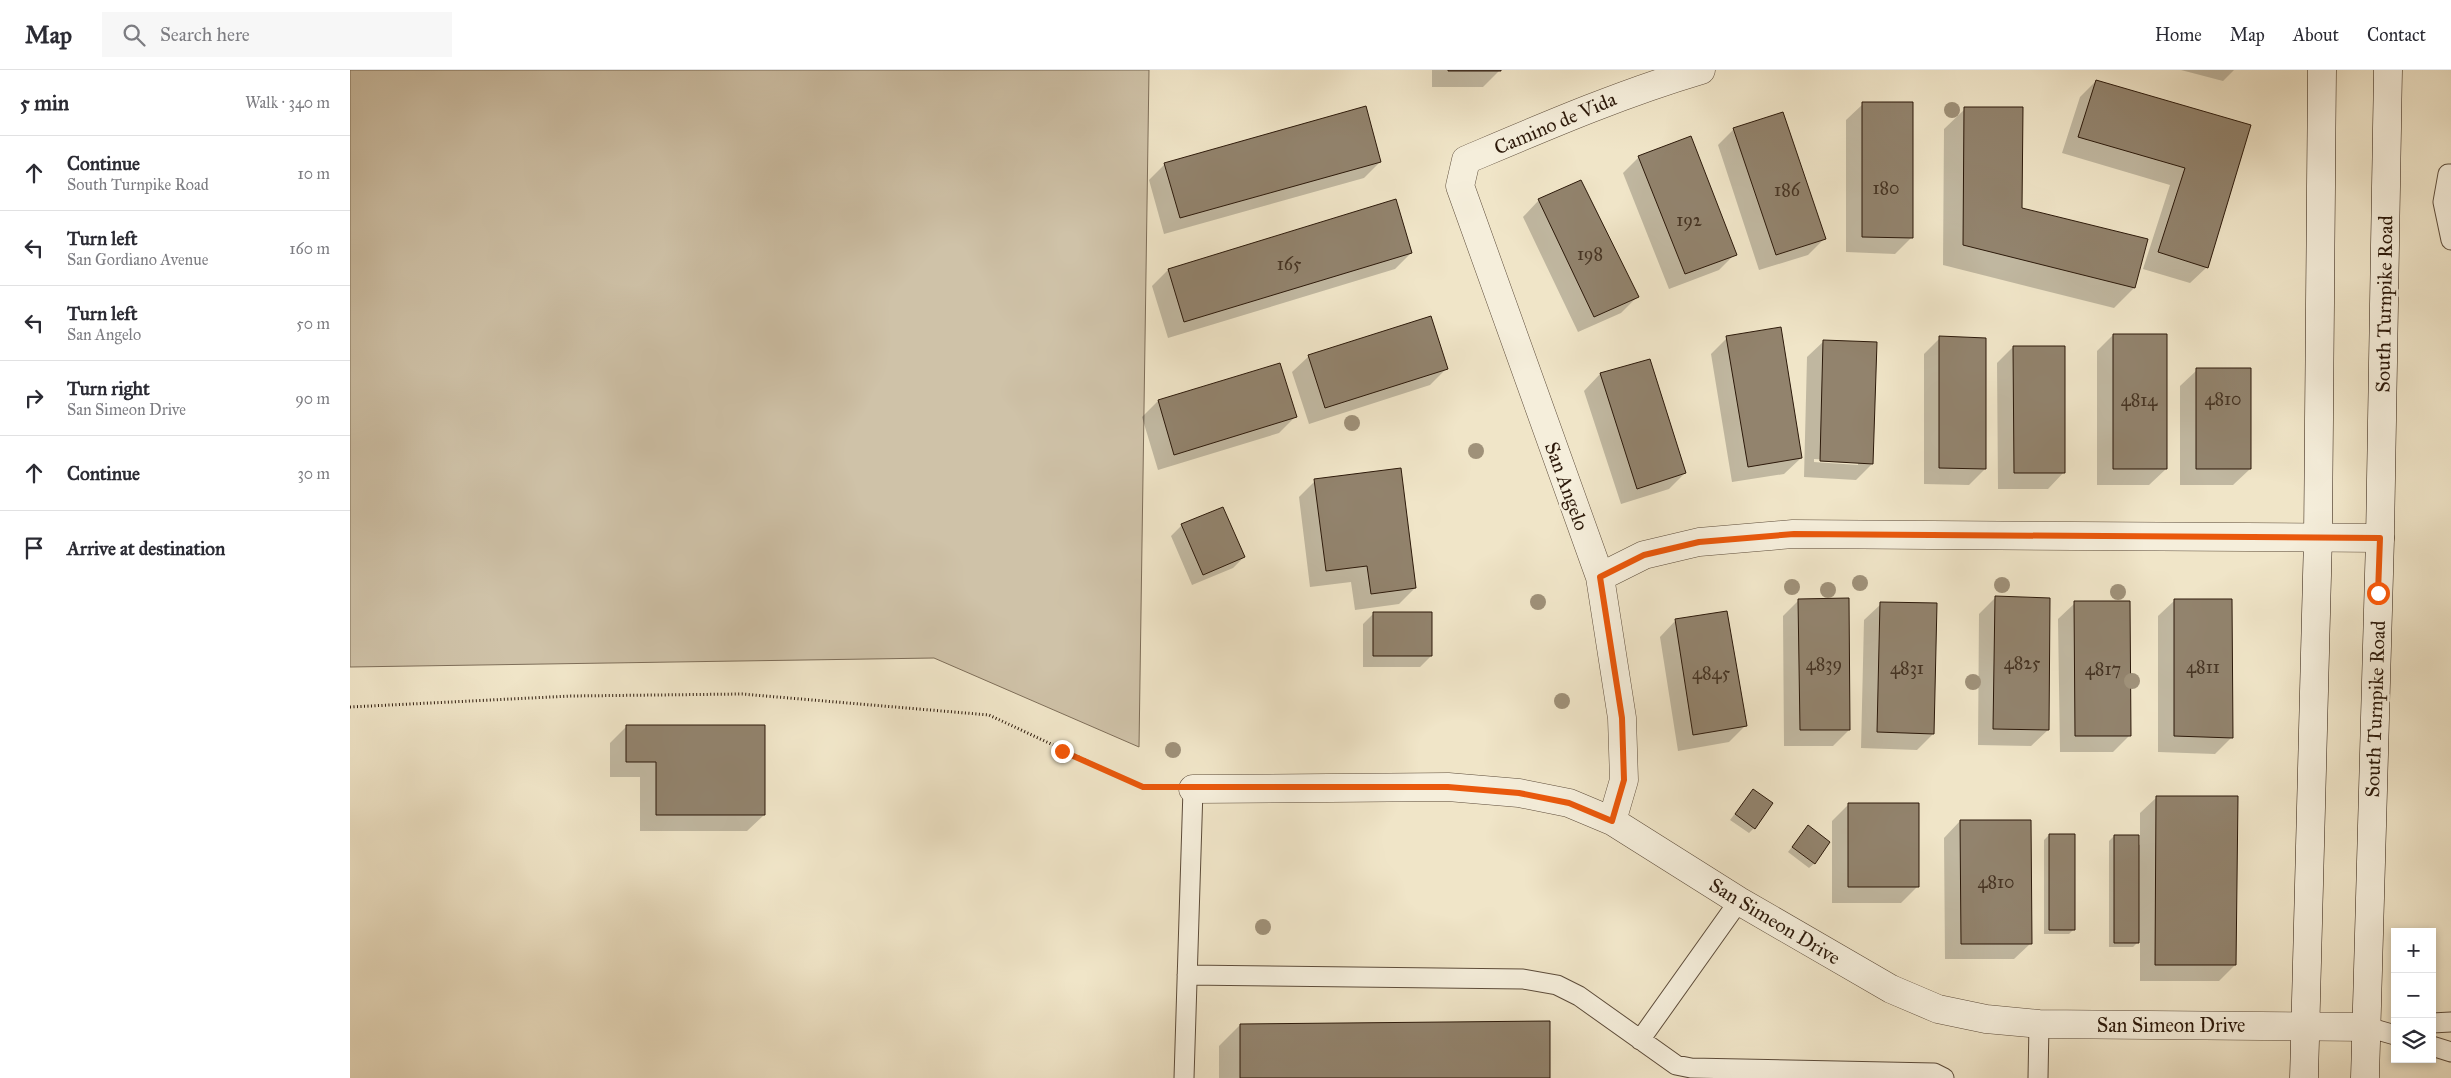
<!DOCTYPE html>
<html lang="en">
<head>
<meta charset="utf-8">
<style>
  body { margin:0; font-family:"IM FELL Great Primer",serif; background:#f7f7f7; color:#2b2b33 }
  .controls { position:absolute; right:15px; bottom:15px; display:grid; overflow:hidden; border-radius:0px; box-shadow:0 2px 8px #0003 }
  .controls button { width:45px; height:45px; display:grid; place-items:center; padding:0; border:0; border-bottom:1px solid #e1e1e2; background:#fff; color:#2b2b33; font:25px sans-serif }
  .stop { position:absolute; width:15px; height:15px; margin:-11px; border:4px solid #ea580c; border-radius:50%; background:#fff }
  .stop.end { background:#ea580c; border-color:#fff; box-shadow:0 1px 5px #0008 }
  .list { margin:0; padding:0; list-style:none }
  h2 { display:flex; justify-content:space-between; align-items:center; height:65px; margin:0; padding:0 20px; font-size:21px }
  h2 small { font-size:16px; font-weight:400; color:#7c7c81 }
  .list li { display:grid; grid-template-columns:32px 1fr auto; gap:15px; align-items:center; box-sizing:border-box; height:75px; padding:0 20px; border-top:1px solid #e1e1e2 }
  .list b { display:block; font-size:19px; white-space:nowrap }
  .list p { margin:0; font-size:16px; white-space:nowrap; color:#7c7c81 }
  .list em { font-size:16px; font-style:normal; color:#7c7c81 }
  .icon { flex:none; width:28px; height:28px; fill:none; stroke:currentColor; stroke-width:2; stroke-linecap:round; stroke-linejoin:round }
  .map { position:relative; flex:none; width:2101px; height:1008px; overflow:hidden }
  header { display:flex; align-items:center; gap:30px; box-sizing:border-box; height:70px; padding:0 25px; background:#fff; border-bottom:1px solid #e1e1e2 }
  header strong { font-size:24px }
  nav { display:flex; gap:28px; margin-inline-start:auto; font-size:18px }
  .search { width:350px; height:45px; background:#f7f7f7; display:flex; align-items:center; gap:12px; box-sizing:border-box; padding:0 18px; border-radius:0px; color:#7c7c81; font-size:19px }
  main { display:flex }
  aside { flex:1; background:#fff }
  .map>svg:first-child { display:block }
</style>
</head>
<body>
<header>
<strong>Map</strong>
<div class="search"><svg class="icon" aria-label="search" viewBox="0 0 24 24"><circle cx="10" cy="10" r="6"/><path d="M15 15l6 6"/></svg>Search here</div>
<nav><a>Home</a><a>Map</a><a>About</a><a>Contact</a></nav>
</header>
<main>
<aside>
<h2>5 min<small>Walk · 340 m</small></h2>
<ul class="list">
<li><svg class="icon" aria-label="ahead" viewBox="0 0 24 24"><path d="M12 20V5M6 11l6-6 6 6"/></svg><div><b>Continue</b><p>South Turnpike Road</p></div><em>10 m</em></li>
<li><svg class="icon" aria-label="left" viewBox="0 0 24 24"><path d="M17 20v-9H6M10 6l-5 5 5 5"/></svg><div><b>Turn left</b><p>San Gordiano Avenue</p></div><em>160 m</em></li>
<li><svg class="icon" aria-label="left" viewBox="0 0 24 24"><path d="M17 20v-9H6M10 6l-5 5 5 5"/></svg><div><b>Turn left</b><p>San Angelo</p></div><em>50 m</em></li>
<li><svg class="icon" aria-label="right" viewBox="0 0 24 24"><path d="M7 20v-9h11M14 6l5 5-5 5"/></svg><div><b>Turn right</b><p>San Simeon Drive</p></div><em>90 m</em></li>
<li><svg class="icon" aria-label="ahead" viewBox="0 0 24 24"><path d="M12 20V5M6 11l6-6 6 6"/></svg><div><b>Continue</b></div><em>30 m</em></li>
<li><svg class="icon" aria-label="arrive" viewBox="0 0 24 24"><path d="M6 21V4h12l-3 4 3 4H6"/></svg><div><b>Arrive at destination</b></div></li>
</ul>
</aside>
<div class="map">
<svg width="2101" height="1008" viewBox="0 0 2101 1008">
  <rect width="100%" height="100%" fill="#f0e5c8"/>
  <filter id="stains"><feTurbulence type="fractalNoise" baseFrequency=".004" numOctaves="4"/><feColorMatrix values="0 0 0 0 .2 0 0 0 0 .09 0 0 0 0 .02 0 0 0 .5 -.17"/></filter>
  <radialGradient id="worn" r=".72"><stop offset=".6" stop-color="#630" stop-opacity="0"/><stop offset="1" stop-color="#630" stop-opacity=".3"/></radialGradient>
  <path fill="#cfc2a8" stroke="#7e6e59" d="M0,0H799L789,677L584,588L0,597Z"/>
  <path fill="#0003" fill-rule="evenodd" d="M1082,0H1150L1133,17H1082Z
    M1831,0H1884L1873,11Z
    M1746,11L1899,56L1857,197L1840,213L1793,199L1820,115L1712,83L1730,27Z
    M1513,34L1562,167L1545,184L1496,182V50Z
    M1615,39L1671,139L1784,218L1764,238L1593,195L1594,59Z
    M1384,59L1474,169L1458,185L1409,200L1368,75Z
    M1289,87L1385,184L1369,200L1319,219L1273,103Z
    M1030,92L1014,108L814,164L799,110L815,94Z
    M1189,130L1287,227L1271,243L1228,262L1173,147Z
    M1061,183L1045,199L818,268L802,216L818,200Z
    M1763,265L1816,399L1799,415H1747V281Z
    M1377,268L1451,388L1434,404L1382,412L1361,284Z
    M1590,268L1635,399L1619,415L1574,414V284Z
    M1474,271L1522,394L1506,410L1454,407L1457,287ZM1464,389L1508,392V395L1464,392Z
    M1663,277L1714,402L1698,419H1648L1647,293Z
    M959,286L1096,299L1080,315L959,354L942,302Z
    M1299,291L1335,403L1319,419L1271,434L1234,321L1250,304Z
    M929,295L945,347L929,363L808,400L792,347L808,331Z
    M1847,300L1900,399L1883,415H1830V316Z
    M965,411L1065,518L1049,534L1005,540L1001,512L960,517L949,427Z
    M832,455L894,487L883,498L842,515L821,466Z
    M1645,528L1698,660L1681,676L1628,675L1629,544Z
    M1449,530L1499,660L1483,676H1434L1433,546Z
    M1825,530L1882,667L1865,684L1808,682V546Z
    M1725,533L1779,666L1763,682H1710L1708,549Z
    M1531,534L1583,664L1567,680L1511,678L1514,550Z
    M1024,543L1081,586L1070,597H1013V554Z
    M1326,550L1395,656L1379,672L1328,681L1310,567Z
    M276,657L414,745L397,761H290V707H260V673Z
    M1403,720L1404,758L1399,763L1380,750Z
    M1807,727L1885,895L1869,911H1790V870L1783,877H1759V771L1764,766L1790,775V743Z
    M1498,735L1567,817L1551,833H1482V751Z
    M1610,751L1681,873L1664,889H1595L1594,768Z
    M1458,756L1465,793L1459,798L1438,782Z
    M1699,765L1724,859L1719,864H1694V770Z
    M890,955L1199,1008H869V976Z"/>
  <path fill="#92836d" stroke="#2c190a" d="M1098,0H1151V1H1098Z
    M1746,10L1901,55L1858,198L1808,182L1835,98L1728,67Z
    M1512,32H1563V168L1512,167Z
    M1016,36L1031,92L830,148L814,93Z
    M1614,37H1673L1672,138L1798,169L1785,218L1613,175Z
    M1433,42L1476,169L1426,185L1383,58Z
    M1341,66L1387,185L1335,204L1288,86Z
    M1231,110L1289,227L1244,247L1188,129Z
    M1046,129L1062,183L834,252L818,199Z
    M1081,246L1098,299L975,338L958,285Z
    M1431,257L1452,388L1398,397L1376,266Z
    M1763,264H1817V399H1763Z
    M1589,266L1636,268V399L1589,398Z
    M1473,270L1527,272L1523,394L1470,391Z
    M1663,276H1715V403H1664Z
    M1300,289L1336,403L1287,419L1250,303Z
    M930,293L947,347L824,385L808,330Z
    M1846,298H1901V399H1846Z
    M1051,398L1066,518L1021,524L1017,496L976,501L964,409Z
    M873,437L895,487L853,505L831,454Z
    M1645,526L1700,528L1699,660L1643,659Z
    M1499,528L1500,660H1450L1448,529Z
    M1824,529H1882L1883,668L1824,666Z
    M1724,531H1780L1781,666H1725Z
    M1530,532L1587,533L1584,664L1527,662Z
    M1377,541L1397,656L1343,665L1325,549Z
    M1023,542H1082V586H1023Z
    M276,655H415V745H306V692H276Z
    M1403,719L1423,733L1405,759L1385,744Z
    M1806,726H1888L1886,895H1805Z
    M1498,733H1569V817H1498Z
    M1610,750H1681L1682,874H1611Z
    M1458,755L1480,772L1465,794L1442,777Z
    M1699,764H1725V860H1699Z
    M1764,765H1789V873H1764Z
    M1200,951V1008H890V954Z"/>
  <g fill="none" stroke-linecap="round" stroke-linejoin="round">
    <defs>
      <path id="service" d="M2101,104H2098L2093,132L2101,170
        M837,905L1173,909L1207,915L1229,926L1326,995L1341,998L1584,1003L1594,1008
        M2082,953L2101,952
        M2017,957L2045,965
        M1290,970L1389,831
        M2082,976L2101,982
        M834,1008L843,719
        M1688,1008L1689,954"/>
      <path id="minor" d="M1250,507L1294,485L1349,472L1443,464L2030,468
        M843,719L1098,717L1169,723L1219,733L1262,751L1389,831L1541,919L1588,939L1636,949L1689,954L2017,957
        M1262,751L1274,710L1272,648L1250,507L1110,116L1116,90C1194,57 1270,24 1351,0"/>
      <path id="secondary" d="M1954,1008L1968,467L1972,0
        M2015,1008L2030,468L2038,0"/>
    </defs>
    <use href="#service" stroke="#5d4c3a" stroke-width="21"/>
    <use href="#minor" stroke="#5d4c3a" stroke-width="29"/>
    <use href="#secondary" stroke="#2c190a" stroke-width="29"/>
    <path stroke="#2c190a" stroke-width="3" stroke-dasharray="1 2.5" stroke-linecap="butt" d="M0,637L221,626L392,624L639,645L793,717L815,718"/>
    <use href="#service" stroke="#f5eedb" stroke-width="19"/>
    <use href="#minor" stroke="#f5eedb" stroke-width="28"/>
    <use href="#secondary" stroke="#f5eedb" stroke-width="28"/>
  </g>
  <g fill="#9f9179">
    <circle cx="1602" cy="40" r="8"/>
    <circle cx="1002" cy="353" r="8"/>
    <circle cx="1126" cy="381" r="8"/>
    <circle cx="1510" cy="513" r="8"/>
    <circle cx="1652" cy="515" r="8"/>
    <circle cx="1442" cy="517" r="8"/>
    <circle cx="1478" cy="520" r="8"/>
    <circle cx="1768" cy="522" r="8"/>
    <circle cx="1188" cy="532" r="8"/>
    <circle cx="1782" cy="611" r="8"/>
    <circle cx="1623" cy="612" r="8"/>
    <circle cx="1212" cy="631" r="8"/>
    <circle cx="823" cy="680" r="8"/>
    <circle cx="913" cy="857" r="8"/>
  </g>
  <g fill="none" stroke-linecap="round" stroke-linejoin="round">
    <path stroke="#ea580c" stroke-width="6" d="M712,681L793,717H1098L1169,723L1219,733L1262,751L1274,710L1272,648L1250,507L1294,485L1349,472L1444,464L2030,468L2028,523"/>
  </g>
  <g text-anchor="middle" stroke-width="5" stroke-linejoin="round" paint-order="stroke">
    <g font-size="18" fill="#463423">
      <text x="1536" y="124">180</text>
      <text x="1437" y="126">186</text>
      <text x="1339" y="156">192</text>
      <text x="1240" y="190">198</text>
      <text x="939" y="200">165</text>
      <text x="1873" y="335">4810</text>
      <text x="1789" y="336">4814</text>
      <text x="1672" y="599">4825</text>
      <text x="1474" y="600">4839</text>
      <text x="1853" y="603">4811</text>
      <text x="1557" y="604">4831</text>
      <text x="1753" y="605">4817</text>
      <text x="1361" y="609">4845</text>
      <text x="1646" y="818">4810</text>
    </g>
    <g font-size="20" fill="#2c190a" stroke="#f5eedb">
      <text transform="translate(1205 53) rotate(-23)" y="7">Camino de Vida</text>
      <text transform="translate(2034 234) rotate(-89)" y="7">South Turnpike Road</text>
      <text transform="translate(1217 416) rotate(70)" y="7">San Angelo</text>
      <text transform="translate(2025 639) rotate(-88)" y="7">South Turnpike Road</text>
      <text transform="translate(1425 851) rotate(31)" y="7">San Simeon Drive</text>
      <text x="1821" y="962">San Simeon Drive</text>
    </g>
  </g>
  <rect width="100%" height="100%" filter="url(#stains)"/>
  <rect width="100%" height="100%" fill="url(#worn)"/>
</svg>
<div class="controls">
<button>+</button>
<button>−</button>
<button><svg class="icon" aria-label="layers" viewBox="0 0 24 24"><path d="M12 4l9 5-9 5-9-5zM3 14l9 5 9-5"/></svg></button>
</div>
<div class="stop" style="left:2028px;top:523px"></div>
<div class="stop end" style="left:712px;top:681px"></div>
</div>
</main>
</body>
</html>
